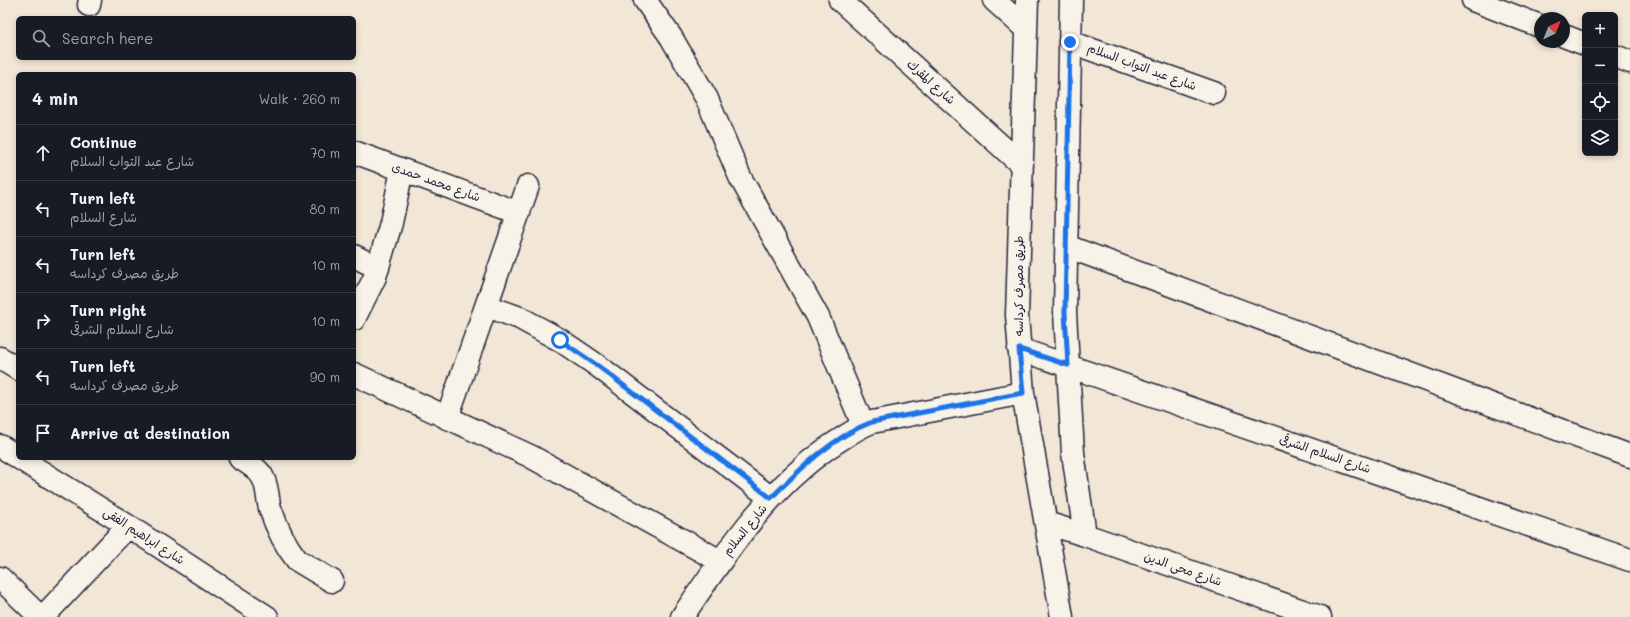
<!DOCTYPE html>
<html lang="en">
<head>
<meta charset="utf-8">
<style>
  body { margin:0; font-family:Mali,"Playpen Sans Arabic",sans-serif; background:#242831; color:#f1f3f6 }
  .controls { position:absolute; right:12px; top:12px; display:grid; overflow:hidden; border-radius:6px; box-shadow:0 2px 6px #0003 }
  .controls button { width:36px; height:36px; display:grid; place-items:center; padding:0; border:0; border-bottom:1px solid #363941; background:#171b24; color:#f1f3f6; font:20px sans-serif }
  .compass { position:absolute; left:1534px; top:12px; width:36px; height:36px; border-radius:50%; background:#171b24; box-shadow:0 2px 6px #0003; rotate:43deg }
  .stop { position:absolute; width:12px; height:12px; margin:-9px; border:3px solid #1a73e8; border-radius:50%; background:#fff }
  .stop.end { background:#1a73e8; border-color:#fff; box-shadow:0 1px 4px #0008 }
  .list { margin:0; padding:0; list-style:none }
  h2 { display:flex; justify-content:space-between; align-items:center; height:52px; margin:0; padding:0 16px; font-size:17px }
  h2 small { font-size:13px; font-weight:400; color:#9ea1a6 }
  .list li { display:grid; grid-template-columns:26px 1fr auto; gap:12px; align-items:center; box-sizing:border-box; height:56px; padding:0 16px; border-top:1px solid #363941 }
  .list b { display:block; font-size:15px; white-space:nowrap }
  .list p { margin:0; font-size:13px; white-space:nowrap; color:#9ea1a6 }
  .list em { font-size:13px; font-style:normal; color:#9ea1a6 }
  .icon { flex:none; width:22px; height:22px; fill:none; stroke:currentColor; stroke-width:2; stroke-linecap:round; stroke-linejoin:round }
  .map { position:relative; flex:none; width:1630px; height:617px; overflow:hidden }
  .search { position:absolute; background:#171b24; box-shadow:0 2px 6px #0003; left:16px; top:16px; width:340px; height:44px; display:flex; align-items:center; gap:10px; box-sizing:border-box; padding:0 14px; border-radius:6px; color:#9ea1a6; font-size:15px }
  .panel { position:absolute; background:#171b24; box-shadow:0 2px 6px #0003; left:16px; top:72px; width:340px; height:388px; border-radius:6px }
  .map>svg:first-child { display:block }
</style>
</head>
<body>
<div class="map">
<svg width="1630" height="617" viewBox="0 0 1630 617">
  <rect width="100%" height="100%" fill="#f2e7d6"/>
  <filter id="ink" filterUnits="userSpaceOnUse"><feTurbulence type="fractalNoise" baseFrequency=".025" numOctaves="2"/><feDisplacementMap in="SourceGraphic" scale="8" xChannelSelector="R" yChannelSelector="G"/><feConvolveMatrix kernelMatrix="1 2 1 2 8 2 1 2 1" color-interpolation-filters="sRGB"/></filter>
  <g filter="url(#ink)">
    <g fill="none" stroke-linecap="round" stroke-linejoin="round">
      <defs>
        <path id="minor" d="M645,0L671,37L707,99L740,177L818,317L863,425
          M840,0L1022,165
          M994,0L1026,29
          M1027,0L1017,315L1023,393L1062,617
          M1071,0L1065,313L1073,453L1085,535
          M1473,0L1540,26
          M89,5L90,0
          M1564,36L1585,44
          M1070,42L1214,93
          M1615,56L1630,62
          M354,152L519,213
          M1066,246L1630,456
          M354,256L378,268
          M487,306L520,318L560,340L598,366L771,498
          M354,319L375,277L391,223L402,170
          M1019,349L1630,560
          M0,358L18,369
          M354,374L530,456L720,561
          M447,418L528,186
          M0,446L18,457
          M19,458L128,526L267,617
          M240,458C247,463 259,469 263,478C268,487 267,498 270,508C276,526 285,545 297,560L332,581
          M1046,523L1085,535L1320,617
          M0,578L40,617
          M43,617L128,526
          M682,617C726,552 771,484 838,441C849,434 860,426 872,422L1023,393"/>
      </defs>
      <use href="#minor" stroke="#22223b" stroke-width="25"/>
      <use href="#minor" stroke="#f7f3e8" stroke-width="22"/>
    </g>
  </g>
  <g fill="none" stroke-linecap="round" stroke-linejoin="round" filter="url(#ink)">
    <path stroke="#1a73e8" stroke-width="5" d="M560,340L598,366L771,498C800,469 834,436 872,422L1023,393L1019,349L1068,365L1065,313L1070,42"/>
  </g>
  <g text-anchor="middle" stroke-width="3" stroke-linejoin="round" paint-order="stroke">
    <g font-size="12" fill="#22223b" stroke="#f7f3e8">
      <text transform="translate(1142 67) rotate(20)" y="4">شارع عبد التواب السلام</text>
      <text transform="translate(931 82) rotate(42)" y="4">شارع المقرك</text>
      <text transform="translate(436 182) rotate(20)" y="4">شارع محمد حمدى</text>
      <text transform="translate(1019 286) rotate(-90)" y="4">طريق مصرف كرداسه</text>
      <text transform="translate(1325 454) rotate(19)" y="4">شارع السلام الشرقى</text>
      <text transform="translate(745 530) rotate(-51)" y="4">شارع السلام</text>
      <text transform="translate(144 536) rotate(33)" y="4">شارع ابراهيم الفقى</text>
      <text transform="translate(1183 569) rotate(19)" y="4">شارع محى الدين</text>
    </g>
  </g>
</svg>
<div class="controls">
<button>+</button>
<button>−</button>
<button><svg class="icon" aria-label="locate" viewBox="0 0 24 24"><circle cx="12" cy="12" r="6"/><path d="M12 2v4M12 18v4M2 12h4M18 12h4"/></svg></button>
<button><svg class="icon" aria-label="layers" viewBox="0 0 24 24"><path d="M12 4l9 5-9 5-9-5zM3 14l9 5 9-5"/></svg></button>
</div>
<svg class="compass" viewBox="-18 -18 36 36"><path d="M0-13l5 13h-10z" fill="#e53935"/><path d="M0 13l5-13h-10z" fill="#9ea1a6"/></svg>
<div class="stop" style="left:560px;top:340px"></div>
<div class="stop end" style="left:1070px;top:42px"></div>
<div class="search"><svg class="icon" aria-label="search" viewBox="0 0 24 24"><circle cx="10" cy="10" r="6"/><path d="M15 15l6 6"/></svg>Search here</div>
<section class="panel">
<h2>4 min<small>Walk · 260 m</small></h2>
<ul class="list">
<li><svg class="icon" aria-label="ahead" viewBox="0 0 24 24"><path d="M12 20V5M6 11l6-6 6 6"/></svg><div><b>Continue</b><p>شارع عبد التواب السلام</p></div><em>70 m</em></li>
<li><svg class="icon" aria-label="left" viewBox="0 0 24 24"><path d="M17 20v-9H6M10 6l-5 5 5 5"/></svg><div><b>Turn left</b><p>شارع السلام</p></div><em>80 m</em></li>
<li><svg class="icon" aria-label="left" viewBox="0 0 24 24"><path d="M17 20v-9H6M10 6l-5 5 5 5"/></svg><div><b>Turn left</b><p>طريق مصرف كرداسه</p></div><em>10 m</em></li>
<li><svg class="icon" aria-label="right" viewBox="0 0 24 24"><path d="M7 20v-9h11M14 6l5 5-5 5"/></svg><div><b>Turn right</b><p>شارع السلام الشرقى</p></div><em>10 m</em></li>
<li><svg class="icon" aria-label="left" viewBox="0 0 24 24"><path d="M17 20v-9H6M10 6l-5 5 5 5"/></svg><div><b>Turn left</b><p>طريق مصرف كرداسه</p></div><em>90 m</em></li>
<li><svg class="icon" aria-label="arrive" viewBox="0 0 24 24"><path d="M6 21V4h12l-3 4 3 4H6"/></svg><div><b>Arrive at destination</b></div></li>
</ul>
</section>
</div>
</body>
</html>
